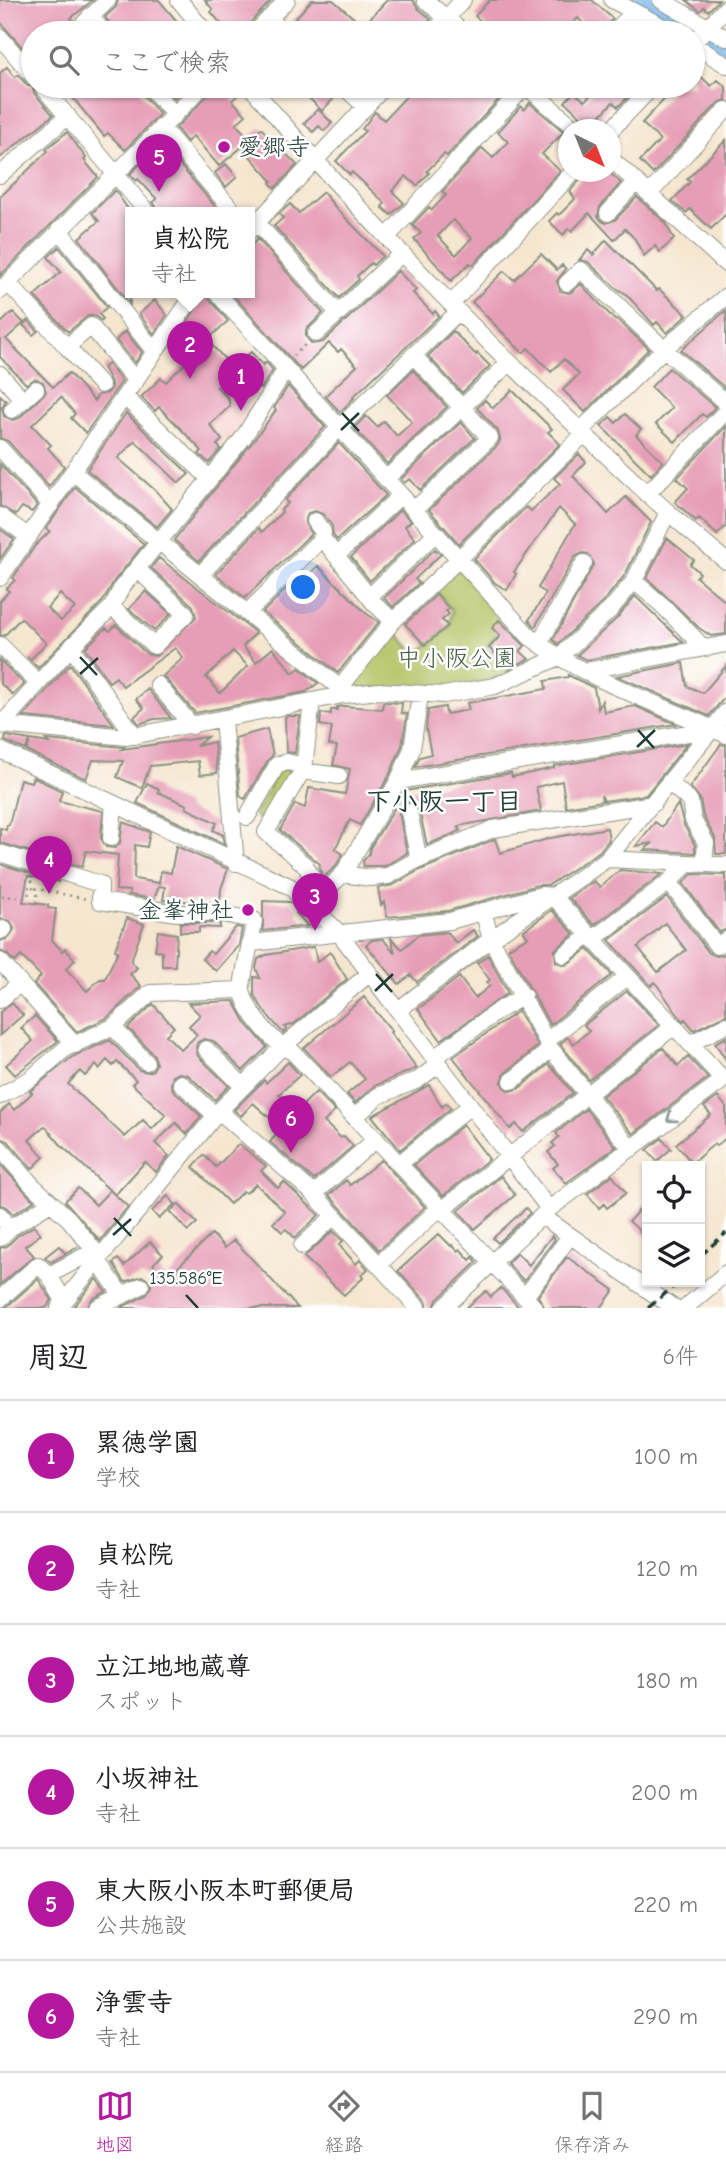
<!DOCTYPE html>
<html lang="ja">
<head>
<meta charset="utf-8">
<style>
  body { margin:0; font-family:"Comic Neue","Klee One",sans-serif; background:#f6f6f6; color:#202124 }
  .controls { position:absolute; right:21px; bottom:21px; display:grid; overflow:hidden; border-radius:0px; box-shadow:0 2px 5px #0004 }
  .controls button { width:63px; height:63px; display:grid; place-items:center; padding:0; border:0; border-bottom:2px solid #e0e0e0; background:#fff; color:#202124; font:35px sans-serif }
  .compass { position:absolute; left:558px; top:119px; width:63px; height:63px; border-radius:50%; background:#fff; box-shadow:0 2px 5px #0004; rotate:137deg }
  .you { position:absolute; left:304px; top:588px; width:24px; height:24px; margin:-18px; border:5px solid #fff; border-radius:50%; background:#1a73e8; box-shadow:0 0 0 10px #1a73e833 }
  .badge { display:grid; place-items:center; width:46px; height:46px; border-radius:50%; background:#b5179e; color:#fff; font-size:23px; font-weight:700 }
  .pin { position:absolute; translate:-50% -58px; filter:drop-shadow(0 2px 4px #0008) }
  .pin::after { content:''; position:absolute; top:37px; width:24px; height:21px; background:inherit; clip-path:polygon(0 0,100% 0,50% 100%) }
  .popup { position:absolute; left:125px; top:207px; width:130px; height:91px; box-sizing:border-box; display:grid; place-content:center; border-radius:0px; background:#fff; filter:drop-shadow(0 2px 5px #0005); font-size:23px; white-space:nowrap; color:#757577 }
  .popup b { font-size:26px; color:#202124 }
  .popup::after { content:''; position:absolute; left:50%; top:100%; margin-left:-14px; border:14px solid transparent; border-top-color:#fff }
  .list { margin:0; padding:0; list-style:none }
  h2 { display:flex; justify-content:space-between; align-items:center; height:91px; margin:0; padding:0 28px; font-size:30px }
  h2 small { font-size:23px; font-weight:400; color:#757577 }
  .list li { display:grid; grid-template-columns:46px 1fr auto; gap:21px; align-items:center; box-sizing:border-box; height:112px; padding:0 28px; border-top:2px solid #e0e0e0 }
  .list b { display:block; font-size:26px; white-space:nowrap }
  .list p { margin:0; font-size:23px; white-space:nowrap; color:#757577 }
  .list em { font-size:23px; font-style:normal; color:#757577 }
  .icon { flex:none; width:38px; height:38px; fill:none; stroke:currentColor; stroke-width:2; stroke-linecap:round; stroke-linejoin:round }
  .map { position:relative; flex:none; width:726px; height:1308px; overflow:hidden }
  .search { position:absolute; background:#fff; box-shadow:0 2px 5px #0004; left:21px; right:21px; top:21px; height:77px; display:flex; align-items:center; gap:18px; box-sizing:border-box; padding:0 24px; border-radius:38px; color:#757577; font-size:26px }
  .sheet { height:763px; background:#fff }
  nav { display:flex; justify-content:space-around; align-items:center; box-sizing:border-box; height:98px; border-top:2px solid #e0e0e0; background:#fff; font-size:19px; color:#757577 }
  nav a { display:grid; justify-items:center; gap:4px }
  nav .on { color:#b5179e }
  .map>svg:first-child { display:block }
</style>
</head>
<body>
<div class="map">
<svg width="726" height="1308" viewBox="0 0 726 1308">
  <rect width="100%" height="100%" fill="#fff"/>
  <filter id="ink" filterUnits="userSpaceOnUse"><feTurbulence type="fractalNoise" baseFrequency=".0143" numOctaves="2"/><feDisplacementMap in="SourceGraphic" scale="14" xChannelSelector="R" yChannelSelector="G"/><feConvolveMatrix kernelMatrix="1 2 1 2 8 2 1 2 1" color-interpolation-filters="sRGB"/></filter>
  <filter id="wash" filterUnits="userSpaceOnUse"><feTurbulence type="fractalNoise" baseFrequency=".00686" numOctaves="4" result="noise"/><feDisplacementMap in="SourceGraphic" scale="28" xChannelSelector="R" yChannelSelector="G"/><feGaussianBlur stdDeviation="1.57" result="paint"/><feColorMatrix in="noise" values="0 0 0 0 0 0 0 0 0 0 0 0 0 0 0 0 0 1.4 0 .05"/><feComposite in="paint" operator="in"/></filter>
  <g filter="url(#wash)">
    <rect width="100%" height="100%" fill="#f5e6cf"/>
    <path fill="#f7d0ca" d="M238,372L263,397L230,445L185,399L209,375L221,387Z"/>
    <path fill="#b3c264" stroke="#69804c" stroke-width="2" d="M458,567L508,622L485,648L512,674L441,692L346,689L394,628L416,655L449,627L452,611L435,589Z
      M280,768L296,770L266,822H262L254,815Z"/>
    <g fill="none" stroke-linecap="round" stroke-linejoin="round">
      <path stroke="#75b5e9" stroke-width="23" d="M639,0L685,24L726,54"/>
    </g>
    <g id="blocks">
      <path fill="#e69db6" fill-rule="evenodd" d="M0,0H93L71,18L73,20L66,26L64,33H33V47L27,53L0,22Z
        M118,0H159L187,33H115L113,27L105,17L116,7Z
        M205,0H272L247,26L245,33H229L211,12L213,10Z
        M312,0H333L363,26L387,0H413L418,8L431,19L425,26L423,33H295L290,24Z
        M490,0H592L613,19L605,26L603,33H592L578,18L562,33H493L475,16Z
        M686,0H719L708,11L704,7L700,11Z
        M7,67L15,77L18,75L28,86H32L34,93L53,115L0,158V73Z
        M693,69L711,86L718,80L726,87V100L718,103L653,174L640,161L660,140L642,123L672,91L666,86H693Z
        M77,86H139L141,93L160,114L125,150L108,133L104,136L69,93Z
        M163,86H188L175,99Z
        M213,86H227L237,96L232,100L246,115L236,124L249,138L261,128L297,165L275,188L270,183L272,181L242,147L219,166L193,136L187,142L176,128L210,93Z
        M297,86H333L337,95L322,111Z
        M416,86H489L501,97L447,156L444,154L427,171L429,173L417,186L406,176L392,191L404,203L391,215L382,207L385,203L352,172L350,175L336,161L365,131L362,129L375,112L384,120Z
        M599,86H639L618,107L613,102L591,126L565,102L574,92L585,101Z
        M530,103L564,132L542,154L560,171L473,265L470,263L451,281L414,239L421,233L412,225L429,207L432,210L446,195L442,192L482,148L493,158L508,142L498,132L521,106L524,110ZM453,220L472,238L456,255L438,236Z
        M318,109L332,123L324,131L319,126L313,132L304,123Z
        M67,132L86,158L84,160L98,177L0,276V197L48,151L46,149Z
        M726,140V214L711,229L690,209L686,213L672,201L690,182L687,179Z
        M161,143L221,213H160L153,202L157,199L138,179L136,181L130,174Z
        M226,164L237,177L226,187L215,173Z
        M593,172H609L621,183L600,207L598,216L602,221L606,223L615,220L637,197L665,222L674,239L660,252L655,246L644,256L635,239L625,229L614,240L589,213L572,231L569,228L563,235L549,221L557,213L559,215L575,199L570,191L585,174L588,177Z
        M115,190L130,212V304L79,238L99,221L92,213Z
        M323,192L336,208L383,256L373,265L371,263L357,276L359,279L339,298L274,226L283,218L279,214L290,204L299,213Z
        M258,239L323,313L306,330V337L312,344L323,342L398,271L416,290L413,293L433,314L435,311L439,316L353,397L354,398L340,412L325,396L357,366L341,349L338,352L329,343L301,370L231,293H249V247Z
        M606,240L657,291L659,289L687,315L667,333L657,322L654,325L626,294L616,288L588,262L579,260L588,250L593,255Z
        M59,247L107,307L99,314L103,319L101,321L95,316H88L68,332L34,296L61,272L48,257Z
        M541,254L557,270L562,265L566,269L557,281L560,291L570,293L581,284L615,320L617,319L649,349L585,412L563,390L579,374L564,359L551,372L528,348L523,353L472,302L504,271L514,280Z
        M205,293L228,321L207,340L235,370L217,387L228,398L230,406L210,425L222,440L217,445L221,449L209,463L199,454L202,451L176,424L159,407L155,411L141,397L161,378L166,382L198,351L181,333Z
        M155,300L167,315L154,334L139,314Z
        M726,310V389L681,350Z
        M13,312L24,323L6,339L53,387L69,373L94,401L98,395L107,393L111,389V382L103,368L108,364L122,381L86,433L71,418L75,414L61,397L32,425L51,445L48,448L64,466L49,487L8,441L0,438V395L6,401L2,407L4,416L13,420L19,418L46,392L43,382L35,379L26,384L0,357V324Z
        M28,320L38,331L33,335L23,325Z
        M125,331L142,352L135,363L116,340Z
        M453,331L476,355L477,353L490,366L462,393L428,356Z
        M251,352L263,365L266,362L273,370L261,389L238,364Z
        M669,368L715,407L706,417L702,414L675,442L656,424L672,408L651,387Z
        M413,370L447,407L387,464L354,428L366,416L377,427L384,421L397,436L412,422L387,395Z
        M288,386L325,427L199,561L174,540L251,444L276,410L274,408Z
        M512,390L552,429L548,432L560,444L459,544L429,510L498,445L500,440L498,431L477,408L485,400L493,408Z
        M126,413L189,474L179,483L135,441L118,458L156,491L172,509L157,527L87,470Z
        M625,414L641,429L636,435L663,462L651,475L601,426L610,417L616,423Z
        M461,422L475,438L420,490L410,479L404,483L401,479Z
        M726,426V526L717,535L699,518L696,521L675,502L688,488L677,478Z
        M339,443L386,495L337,540L333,535L332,526L323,514L315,511L308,513L305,523L311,534L245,598L216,574L259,528L262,532L282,512L281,510L288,503L285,500Z
        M579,454L586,462L573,476L608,514L626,497L651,522L625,575L602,603L558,644L553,640L594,564L588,554L583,553L575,557L535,627L529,620L546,593L538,588L575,524L559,508L514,572L516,574L507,590L495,583L474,559L526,507L531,511L560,484L554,478Z
        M0,464L37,505L32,512L22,507L16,515L0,506Z
        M75,487L144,544L114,581L103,601L38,668L27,657L31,659L46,643L21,618L4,636L0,635V601L9,591L6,589L15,580L13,578L35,546L50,531L46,529ZM60,594L75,608L61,621L47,608Z
        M400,510L411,521L405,526L415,539L370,581L351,557Z
        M0,529L14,539L0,559Z
        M667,538L694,560L690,564L700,573L696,577L726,602V634L711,636L699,628L647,578Z
        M435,549L441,554L415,579L419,583L393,607L384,598Z
        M159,558L256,633L243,646L256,662L273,648L293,673L299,668L318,683L306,692L195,713L163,676L183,658L175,648L123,686L116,677L109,682L85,648L106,628L110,631L116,625L147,654L156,656L196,617L193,606L151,568ZM233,651L248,666L220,693L206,677Z
        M318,566L367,614L379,622L338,673L263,612L294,581L299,585Z
        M146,591L171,614L154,631L129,609Z
        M437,594L449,609L446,611L449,614L442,620L448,626L425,645L405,624Z
        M635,596L683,642L586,660L577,655L617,618Z
        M499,620L525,646L520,651L529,659L510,668L489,648L500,636L492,628Z
        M0,660L24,684L13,695L0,683Z
        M683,663L687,686L703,693L726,666V696L709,716L617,676Z
        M70,664L114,725L23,717Z
        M568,675L594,688L598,709L602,701L604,712L635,706L676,724L415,767L420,757L431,754L426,729L428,710L445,707L446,714L469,710L467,703L546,689L545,681L568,677Z
        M148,689L150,692L171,718L154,719L139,724L134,717L144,708L136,699Z
        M383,702L402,703L401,713L407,714L402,746L389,776L360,825L350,820L335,849L343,854L335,867L324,877L319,867L320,864L280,830L295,804L305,808L309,788L345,794L350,769L333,765L337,746L329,745L332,727L320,725L321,713L331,714V710H337V707L343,706L382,709Z
        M288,716H300L295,753L286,752L285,717Z
        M267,729L273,755L268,760L245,799L240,796L235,738Z
        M6,736L49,743L46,740L124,747L122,749L207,737L196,746L214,742L217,773L200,775L198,761L150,766L142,788L117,777L123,761L93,760L86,779L27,751L30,741L25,750L5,741Z
        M687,744L646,795L604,801L601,795L602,801L566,807L562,781L536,787L541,811L458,826L460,831L427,845L419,809L413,802H406L402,805L399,813L407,853L385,866H364L363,861L369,854L370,848L405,791L511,773L512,777L554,768V766Z
        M721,744L726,745V854H716L715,838L703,816L700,799L690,787Z
        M33,777L62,791L59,801L103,811L101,838L106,847L115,848L120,843L123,822L150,832L147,847L135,845L134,879L159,883L161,871L171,873L176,846L228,869L221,889L220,903L163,900L165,887L159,886L154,899L129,895L130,891L116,890L118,855L86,851L82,867L0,843V828L6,830L7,825H9L20,779L31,782Z
        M147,783L159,789L158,792L187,805L186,808L217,823L213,830L223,835L224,844L137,803Z
        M678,804L684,825L695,845V853L644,850L653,843L636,846L655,822L662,827Z
        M607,828L609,840L600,851L549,885H538L448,911L387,917L384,902L381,905L378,888L393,885L418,871L495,839L500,853L551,838Z
        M0,864L59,882L28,876L23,902L48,905V908L56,909L52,940L62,951L65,948L75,960L66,969L87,991L100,979H105L118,951L115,950L127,918L144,924L131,961L137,968L130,974L141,986L107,1018L77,1032L34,984L41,976L21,956L15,962L7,954L0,951V941L9,938L14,929L10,921L0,919Z
        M620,870L662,874L594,925L569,898L594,881L600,887Z
        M692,874L726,875V930L719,932L683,883Z
        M667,897L709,953L717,956L726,954V1015L694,1030L685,1019L683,1021L675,1011L655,982L651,986L609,940ZM665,923L686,950L658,972L638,947Z
        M263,901L290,902L299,910L296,913L308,926L263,931Z
        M552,910L574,934L555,950L556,962L566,965L588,949L612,975L550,1025L508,948L528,937L523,931Z
        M180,923H215L220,924V928L199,927V932H180Z
        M236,927L242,928L239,945L216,971L202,959L209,951L213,954Z
        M473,930L478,936L417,982L411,975L399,984L366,945L372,940L383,939L395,953L391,938L402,949L418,935L447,932L456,943Z
        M158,931L177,934L175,966H162V952L155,950Z
        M314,947L317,962L330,952L347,979L294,1024L285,1027L287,1029L283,1033L264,1011L254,995V977L260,978L256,968L258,959L266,955Z
        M488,955L508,993L441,1040L418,1009L459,977L475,998L490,986L487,982L490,980L477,963Z
        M627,991L659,1025L589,1080L560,1044L568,1037L573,1044L589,1031L584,1025Z
        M364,997L392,1031L390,1032L417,1068L374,1086L355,1103L347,1094L365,1079L350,1062L331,1077L304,1048Z
        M234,1001L246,1023L267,1047L243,1071L213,1041L204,1039L198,1042L196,1047L198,1056L229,1086L215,1100L188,1075L179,1073L173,1076L171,1085L173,1090L201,1116L187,1134L176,1123L155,1143L169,1156L156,1172L145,1162L115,1195L62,1146L45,1126L29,1140L44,1157L32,1169L8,1141L0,1138V1113L9,1104L14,1110L32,1093L30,1091L72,1057L110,1040L139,1070L148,1072L153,1070L156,1064L154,1055L128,1028L153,1004L174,1027L166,1035L181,1050L197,1035L189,1026L200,1015L188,1003ZM107,1060L113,1066L117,1062L136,1080L132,1084L166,1115L152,1129L143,1120L125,1137L68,1084L80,1071L85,1076L96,1065L99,1069Z
        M12,1003L23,1015L0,1035V1012Z
        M518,1011L538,1046L505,1073L502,1082L504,1087L509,1091L518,1089L549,1064L573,1093L523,1132L516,1124L510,1129L453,1057Z
        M35,1016L58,1041L15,1075L6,1065L33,1041L21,1028Z
        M726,1037V1060L715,1043Z
        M663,1048L678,1066L688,1057L708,1078L633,1134L602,1096Z
        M288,1062L300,1075L279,1094L297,1111L316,1092L335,1111L324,1122L341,1138L344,1136L353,1146L314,1180L270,1142L282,1128L269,1117L253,1103L241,1116L234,1110L264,1080L266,1083Z
        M429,1085L442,1107L446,1103L451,1108L400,1150L372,1116Z
        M718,1097L726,1107V1138L716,1146L714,1144L692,1163L676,1144L711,1115L704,1107Z
        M586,1109L616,1147L566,1183L553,1168L558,1164L548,1152L555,1146L552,1143L559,1137L556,1133Z
        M463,1125L489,1159L443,1196L414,1165Z
        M662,1138L671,1149L657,1161L647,1150Z
        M239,1144L266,1166L261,1171L278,1188L284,1182L319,1215L295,1238L286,1229L282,1232L273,1223L285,1212L256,1184L246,1193L243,1191L230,1204L193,1167L204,1155L216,1167Z
        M381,1160L425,1207L379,1250L329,1195L346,1180L350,1185Z
        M0,1164L34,1201L13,1214L5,1206L0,1205Z
        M612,1175L626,1193L607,1208L604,1204L599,1208L587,1194Z
        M501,1176L515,1195L475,1229L458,1211Z
        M78,1188L96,1205L110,1190L128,1207L100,1241L65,1201Z
        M168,1196L175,1204L159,1219L152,1211Z
        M647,1201V1238L629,1221Z
        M178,1204L197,1223L188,1231L170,1212Z
        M526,1208L530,1213L498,1243L493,1238Z
        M34,1226L41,1234L25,1246L34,1256L0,1285V1248L7,1246L17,1236Z
        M333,1231L343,1241L339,1245L356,1264L360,1260L368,1269L361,1275L363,1278L344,1295L304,1257Z
        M212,1234L225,1248L234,1240L298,1308H120L146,1295L151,1286L150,1281L142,1276L125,1282L113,1263L118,1259L124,1266L150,1242L163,1255L153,1264L166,1279Z
        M439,1234L451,1246L452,1245L458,1251L460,1249L470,1260L473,1257L477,1262L437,1300L434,1308H428L426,1301L398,1271Z
        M552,1236L555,1239L524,1281L507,1263L517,1253L529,1265Z
        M59,1246L65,1253L78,1247L51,1262L45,1257Z
        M567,1257L614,1290L601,1308H545L538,1296Z
        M97,1278L106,1292L92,1299L87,1308H73Z
        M38,1279L52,1300L46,1308H5Z
        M501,1288L518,1306L515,1308H466L486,1291L491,1297Z"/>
    </g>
  </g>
  <g filter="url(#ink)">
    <use href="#blocks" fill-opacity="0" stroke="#8a9282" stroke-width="2"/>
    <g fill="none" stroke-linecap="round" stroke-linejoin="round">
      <defs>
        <path id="minor" d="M179,0L206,33
          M425,0L464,33
          M612,0L675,33
          M661,0L726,38
          M90,16L105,33
          M269,18L285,33
          M74,33L108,0
          M255,33L287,0
          M433,33L463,0
          M613,33L634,12
          M0,37L33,76
          M693,43L726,8
          M693,44L726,65
          M42,86L148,213
          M149,86L174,114
          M250,86C347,198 449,306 557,408C612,461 667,514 726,561
          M343,86L366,107
          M526,86L577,130
          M161,127L235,213
          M610,131L653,86
          M610,158L726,264
          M0,175L68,116
          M649,194L726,110
          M608,213L636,182
          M257,223L338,313
          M59,230L155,352
          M249,231L385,86
          M387,237L525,86
          M8,283L67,347L91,326L136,381
          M567,283L581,270L664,349L726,403
          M0,291L203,86
          M217,293L530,637C587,681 661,704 726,735
          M451,304L573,172
          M316,334L402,253
          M67,347L101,385
          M413,355L490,438L414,510
          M0,374L23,400
          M125,397L210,479
          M12,410L36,389
          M580,431L664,349L726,296
          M0,448L51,505
          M74,473L340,688L343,695
          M386,479L509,363
          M647,494L726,411
          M0,516L29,537
          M315,521L323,532L322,538
          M336,556L401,495
          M200,575L340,427L458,312
          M0,578L195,293
          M634,581L662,605L704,648
          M369,597L436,533
          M112,607L154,646L186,614L137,569
          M247,613L322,538L375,604L393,621
          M539,644L584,563
          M0,645L38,683
          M71,647L135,736
          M585,671L726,644
          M158,685L192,726
          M340,688L393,621L459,559L584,434
          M312,702L304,768L266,832L305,865L322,894
          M223,720L236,863
          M1,725L127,737L343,695L379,691L444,695L495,686L559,657L610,610L634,581L668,512
          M0,726L71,647L112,607L122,587L243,438L286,369
          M0,750L291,887C307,906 323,915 339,933L549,1209
          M302,771L339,776
          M398,781L412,749L420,695
          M670,783L690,801L693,820L706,843L704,864
          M409,812L419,860
          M247,817L277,765L287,762L304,766
          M111,838L114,805
          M0,853L100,884V901L177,913H216L254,920C253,934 241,981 242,990C246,1011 274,1045 293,1052L535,1308
          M607,859L726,865
          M343,874L371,878L388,876L413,862L493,829L653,804
          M669,882L717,946L726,940
          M319,911L322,894L343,874L398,781L713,729
          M483,911L491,939L551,1049L631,1149
          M0,931L4,929
          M593,939L669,882L688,863
          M252,943L450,921L541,895L553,896L723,1079
          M564,955L590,935
          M0,961L75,1045
          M0,1000L20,983
          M398,1010L491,939L607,859L726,712
          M113,1027L146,1062
          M548,1040L627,977
          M691,1043L726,1025
          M206,1049L243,1086
          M434,1058L499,1010L524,996
          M512,1081L551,1049
          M181,1083L215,1115
          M0,1096L30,1079L66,1048L113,1027L150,993L242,990
          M219,1111L314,1194L418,1308
          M355,1117L378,1096L418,1080L439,1064
          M0,1148L32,1185L69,1219L99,1256
          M399,1164L470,1106
          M314,1194L376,1139
          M443,1209L673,1027
          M0,1215L10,1228L0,1238
          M542,1216L674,1308
          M10,1228L51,1203
          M302,1246L334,1216
          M97,1259L122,1296
          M378,1265L441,1207
          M49,1275L94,1251
          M525,1297L570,1236
          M0,1299L38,1265L49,1275L64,1301
          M59,1308L219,1111L281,1048L370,973
          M97,1308L141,1286
          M444,1308L549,1209L726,1078
          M685,1308L726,1273"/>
      </defs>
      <use href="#minor" stroke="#8a9282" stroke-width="18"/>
      <path stroke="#8a9282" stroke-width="2.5" stroke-dasharray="2 5" stroke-linecap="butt" d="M293,356L306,344
        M28,887L87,899
        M2,896L26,898L33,888L31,876
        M36,903L38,889"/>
      <use href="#minor" stroke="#fff" stroke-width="16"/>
      <path stroke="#1f3d34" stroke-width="3.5" stroke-dasharray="10 5" stroke-linecap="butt" d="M700,1256L726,1233
        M648,1308L679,1282"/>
    </g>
    <defs><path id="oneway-chevron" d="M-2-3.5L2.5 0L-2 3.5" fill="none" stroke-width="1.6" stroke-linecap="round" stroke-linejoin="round" transform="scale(1.75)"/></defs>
    <use stroke="#8f9e9a" href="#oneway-chevron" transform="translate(671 1118) rotate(143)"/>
  </g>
  <path fill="none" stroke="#1f3d34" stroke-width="2.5" d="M342,413L359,431M341,430L359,413M80,657L97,675M80,674L98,658M638,730L654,748M637,747L655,730M376,974L392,992M375,991L393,974M114,1218L131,1236M113,1235L131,1219M186,1295L198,1308"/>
  <g fill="#b5179e" stroke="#fff" stroke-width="2.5">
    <circle cx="224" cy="147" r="7"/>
    <circle cx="248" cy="910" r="7"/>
  </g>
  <g text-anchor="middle" stroke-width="5" stroke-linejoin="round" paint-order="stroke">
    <g font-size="24" fill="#1f3d34" stroke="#fff" text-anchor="start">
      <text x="238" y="155">愛郷寺</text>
      <text x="234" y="918" text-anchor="end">金峯神社</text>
    </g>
    <g font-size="24" fill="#445e40" stroke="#fff">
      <text x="457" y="666">中小阪公園</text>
    </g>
    <g font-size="26" font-weight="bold" fill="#1f3d34" stroke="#fff">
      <text x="444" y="810">下小阪一丁目</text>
    </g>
  </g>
  <g font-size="18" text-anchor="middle" fill="#1f3d34" stroke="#fff" stroke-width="5" stroke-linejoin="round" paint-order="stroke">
    <text x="186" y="1284">135.586°E</text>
  </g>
</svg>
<div class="controls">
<button><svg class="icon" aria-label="locate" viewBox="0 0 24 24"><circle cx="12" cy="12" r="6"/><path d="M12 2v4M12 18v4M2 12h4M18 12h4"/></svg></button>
<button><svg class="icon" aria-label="layers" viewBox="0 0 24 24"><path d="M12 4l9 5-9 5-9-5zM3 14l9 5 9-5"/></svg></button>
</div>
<svg class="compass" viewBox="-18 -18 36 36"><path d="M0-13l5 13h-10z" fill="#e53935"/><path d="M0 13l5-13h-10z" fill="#757577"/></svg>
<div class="you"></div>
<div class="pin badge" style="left:241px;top:411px">1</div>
<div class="pin badge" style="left:190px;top:379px">2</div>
<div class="popup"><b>貞松院</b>寺社</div>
<div class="pin badge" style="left:315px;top:931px">3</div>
<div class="pin badge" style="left:49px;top:894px">4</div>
<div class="pin badge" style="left:159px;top:192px">5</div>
<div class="pin badge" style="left:291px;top:1153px">6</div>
<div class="search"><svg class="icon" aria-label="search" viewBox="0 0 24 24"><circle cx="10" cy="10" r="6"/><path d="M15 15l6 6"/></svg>ここで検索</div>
</div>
<section class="sheet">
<h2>周辺<small>6件</small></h2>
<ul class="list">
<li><span class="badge">1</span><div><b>累徳学園</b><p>学校</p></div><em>100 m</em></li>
<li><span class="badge">2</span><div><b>貞松院</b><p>寺社</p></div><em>120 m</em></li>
<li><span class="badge">3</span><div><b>立江地地蔵尊</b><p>スポット</p></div><em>180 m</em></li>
<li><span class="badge">4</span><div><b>小坂神社</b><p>寺社</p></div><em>200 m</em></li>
<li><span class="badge">5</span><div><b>東大阪小阪本町郵便局</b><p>公共施設</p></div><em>220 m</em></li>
<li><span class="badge">6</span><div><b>浄雲寺</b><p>寺社</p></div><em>290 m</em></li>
</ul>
</section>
<nav>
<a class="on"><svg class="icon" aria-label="map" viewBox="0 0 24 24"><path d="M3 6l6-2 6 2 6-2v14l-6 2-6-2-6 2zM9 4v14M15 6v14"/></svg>地図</a>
<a><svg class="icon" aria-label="directions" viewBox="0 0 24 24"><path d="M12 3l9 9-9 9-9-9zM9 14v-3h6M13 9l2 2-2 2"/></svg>経路</a>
<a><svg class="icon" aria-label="saved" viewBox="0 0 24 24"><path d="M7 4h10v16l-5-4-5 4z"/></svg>保存済み</a>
</nav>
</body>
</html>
